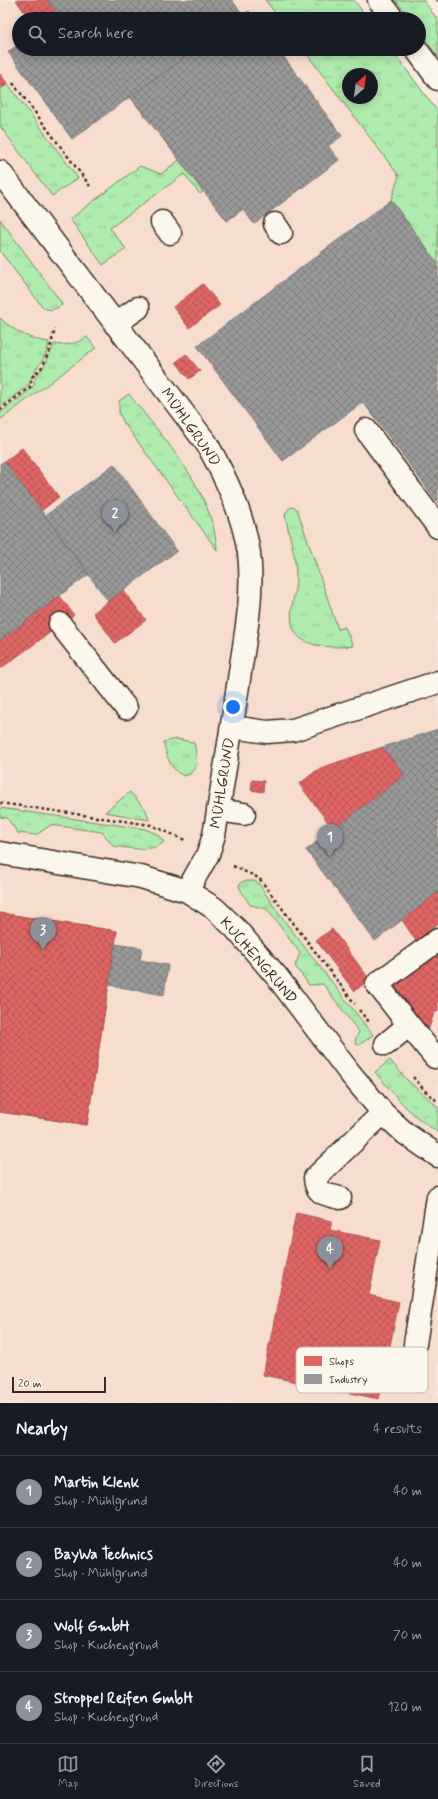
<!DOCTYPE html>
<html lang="en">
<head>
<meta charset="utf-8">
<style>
  body { margin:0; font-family:Mynerve,sans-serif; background:#20242c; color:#f1f3f6 }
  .compass { position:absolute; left:342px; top:68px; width:36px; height:36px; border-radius:50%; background:#171b24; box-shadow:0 2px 10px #0003; rotate:28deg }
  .scale { position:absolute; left:12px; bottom:10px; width:94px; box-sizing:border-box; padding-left:4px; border:2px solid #3b2a1e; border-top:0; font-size:11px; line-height:14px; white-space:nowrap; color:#3b2a1e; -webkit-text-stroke:3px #fbf7ec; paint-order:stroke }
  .you { position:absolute; left:233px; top:707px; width:14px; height:14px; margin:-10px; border:3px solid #fff; border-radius:50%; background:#1a73e8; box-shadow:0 0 0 6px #1a73e833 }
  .badge { display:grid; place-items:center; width:26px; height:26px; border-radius:50%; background:#8c9099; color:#fff; font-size:13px; font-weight:700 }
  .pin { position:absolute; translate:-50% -33px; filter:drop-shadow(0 1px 2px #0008) }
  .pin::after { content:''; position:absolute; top:21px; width:14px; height:12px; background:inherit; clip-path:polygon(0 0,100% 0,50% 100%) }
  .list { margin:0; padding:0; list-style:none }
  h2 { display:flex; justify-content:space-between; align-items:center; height:52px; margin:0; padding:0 16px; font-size:17px }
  h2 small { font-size:13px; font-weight:400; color:#9ea1a6 }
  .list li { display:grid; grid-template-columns:26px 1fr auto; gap:12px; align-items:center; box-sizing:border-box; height:72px; padding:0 16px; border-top:1px solid #363941 }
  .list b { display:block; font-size:15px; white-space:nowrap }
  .list p { margin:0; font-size:13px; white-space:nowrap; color:#9ea1a6 }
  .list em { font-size:13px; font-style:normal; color:#9ea1a6 }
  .icon { flex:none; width:22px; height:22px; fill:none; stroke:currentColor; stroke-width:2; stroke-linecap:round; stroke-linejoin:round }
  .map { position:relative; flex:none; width:438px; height:1403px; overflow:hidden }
  .search { position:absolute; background:#171b24; box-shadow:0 2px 10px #0003; left:12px; right:12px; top:12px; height:44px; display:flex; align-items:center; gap:10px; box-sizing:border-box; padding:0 14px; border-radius:22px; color:#9ea1a6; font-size:15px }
  .sheet { height:340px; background:#171b24 }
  nav { display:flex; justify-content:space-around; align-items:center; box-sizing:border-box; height:56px; border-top:1px solid #363941; background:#171b24; font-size:11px; color:#9ea1a6 }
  nav a { display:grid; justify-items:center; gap:2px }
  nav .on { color:#8c9099 }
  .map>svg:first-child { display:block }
</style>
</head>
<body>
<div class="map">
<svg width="438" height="1403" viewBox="0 0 438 1403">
  <defs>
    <pattern id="grass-tufts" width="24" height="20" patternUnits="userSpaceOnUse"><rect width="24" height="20" fill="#afeaaf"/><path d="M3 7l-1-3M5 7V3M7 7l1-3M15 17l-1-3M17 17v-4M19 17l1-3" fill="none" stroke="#97c996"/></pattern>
    <pattern id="shops-cross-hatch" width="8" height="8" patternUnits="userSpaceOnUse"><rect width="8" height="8" fill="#e06666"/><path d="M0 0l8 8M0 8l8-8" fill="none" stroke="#b75453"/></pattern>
    <pattern id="industry-cross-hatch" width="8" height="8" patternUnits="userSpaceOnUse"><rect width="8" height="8" fill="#999"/><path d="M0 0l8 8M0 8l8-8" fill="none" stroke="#7e7d7c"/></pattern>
  </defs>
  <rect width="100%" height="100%" fill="#f9ebde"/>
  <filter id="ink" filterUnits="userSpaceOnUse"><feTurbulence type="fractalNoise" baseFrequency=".025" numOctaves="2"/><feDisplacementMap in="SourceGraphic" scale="8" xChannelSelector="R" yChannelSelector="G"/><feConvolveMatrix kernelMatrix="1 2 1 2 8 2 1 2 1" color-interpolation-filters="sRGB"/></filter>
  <g filter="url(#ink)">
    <path fill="#f7ddce" d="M0,0H315L329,19H19V49H352L348,74V98H372L438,196V1403H0Z"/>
    <path fill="url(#grass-tufts)" stroke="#758a66" fill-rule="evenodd" d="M265,0H354L368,19H280Z
      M396,0H423L438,20V57L419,31V19H410Z
      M303,49H391L438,112V264L391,200L399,176ZM348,74H372V98H348Z
      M8,84L78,178L52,196L0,126V89Z
      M179,160L203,192L200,194L184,174L110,228L126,249L103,265L70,219L140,166L161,174Z
      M0,219L61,302L62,305C55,310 47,312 41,305L0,251Z
      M0,318C14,331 30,340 49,342C48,360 32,368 30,384L0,407Z
      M87,337L96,348L0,420V413L31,389L34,385L35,378L46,363L54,344C66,346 76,344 87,337Z
      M129,394C164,440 213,489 217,550L124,423L119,413V401Z
      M293,507L297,509L338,629L345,627L353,646C334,648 296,649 292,624C289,608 297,591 296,575C296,555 289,535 285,515L289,508Z
      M176,739L193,742L195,746L197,765L190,774L184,776C169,769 168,757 163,742Z
      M130,792L146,810L149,820L105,812Z
      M0,808L145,829L157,834L164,842C151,853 129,848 113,846L102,832L51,825L36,835L18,833L7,818L0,817Z
      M244,881H255L259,884L279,914L373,1035L359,1045L356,1044L355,1040L359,1032L323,984L309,985L295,966L300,953L267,909L250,905L239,887L240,883Z
      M390,1060L406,1079L438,1107V1132C412,1117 394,1095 375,1072Z"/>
    <path fill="url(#shops-cross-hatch)" stroke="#ae5450" d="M16,0H47L59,15L54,19H29Z
      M0,74L8,84L0,89Z
      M203,284L220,305L189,328L173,307Z
      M186,354L200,371L189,379L176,362Z
      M22,448L59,497L41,511L4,462Z
      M123,590L146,620L115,643L93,613Z
      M60,596L74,615L0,669V640Z
      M383,747L405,775L334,830L299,784L320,768Z
      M252,780L264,781L263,792L251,790Z
      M438,892V924L416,941L402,920Z
      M0,913L117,931L87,1125L0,1112Z
      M0,913L117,931L87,1125L0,1112Z
      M332,929L370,980L354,991L316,940Z
      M438,945V1011L434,1013L427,1034L385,985Z
      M296,1213L332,1221L330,1230L380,1240L369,1295L399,1302L379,1399L263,1375Z"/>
    <path fill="url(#industry-cross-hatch)" stroke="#7d7874" d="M47,0H232L243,15L238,19H54L59,15Z
      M249,11L255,19H238L243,15Z
      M19,44V49H196L72,139L8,52Z
      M196,49H278L342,136L328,146L339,160L254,224L243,209L227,221L130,97Z
      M391,200L438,264V503L363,402L283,461L197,346Z
      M4,461L89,574L0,640V464Z
      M114,464L177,551L108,601L45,516Z
      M438,729V892L375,941L306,850L405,775L383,747Z
      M115,944L142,948L140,960L168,965L164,995L109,985Z"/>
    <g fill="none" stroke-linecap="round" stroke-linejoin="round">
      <defs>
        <path id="minor" d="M0,172L207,444C226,478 243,514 249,553C254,596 245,637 239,679C231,731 223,783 214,835L208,854L187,891
          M162,222L170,233
          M275,224L281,233
          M115,324L138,308
          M366,430L438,527
          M60,624L126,708
          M232,727L267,732L293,730L438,682
          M218,810L244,814
          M0,853L141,877L187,891L214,908L236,929L278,978L349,1072L383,1113L406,1134L438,1156
          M409,1025L435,1057
          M386,1044L409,1025L377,984L438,940
          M340,1198C326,1194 316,1195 315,1178L383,1113
          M415,1344L438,1197"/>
        <path id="major" d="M379,0L393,19
          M416,49L438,79"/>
      </defs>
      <use href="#minor" stroke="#3b2a1e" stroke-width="25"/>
      <use href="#major" stroke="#3b2a1e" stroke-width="25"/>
      <path stroke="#3b2a1e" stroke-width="2.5" stroke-dasharray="3 3" stroke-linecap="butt" d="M437,0L438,1
        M13,83L90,186
        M0,410L30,387L32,377L42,367L49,352L55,329
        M0,803L151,825L185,840
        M233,866L259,878L355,1004
        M359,1010L370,1023
        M413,1077L425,1091L438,1102"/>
      <use href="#minor" stroke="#fbf7ec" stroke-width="22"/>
      <use href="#major" stroke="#fbf7ec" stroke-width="22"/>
    </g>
  </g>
  <g text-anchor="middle" stroke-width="4" stroke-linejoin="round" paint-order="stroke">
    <g font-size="15" fill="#3b2a1e" stroke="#fbf7ec">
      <text transform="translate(191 427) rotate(55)" y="5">MÜHLGRUND</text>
      <text transform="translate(222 783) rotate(-81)" y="5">MÜHLGRUND</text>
      <text transform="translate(259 960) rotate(49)" y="5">KUCHENGRUND</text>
    </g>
  </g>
  <rect x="296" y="1347" width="132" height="46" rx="6" fill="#fbf7ec" stroke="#c1baae" stroke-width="1"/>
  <rect x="304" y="1356" width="18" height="10" fill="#e06666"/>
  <rect x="304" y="1374" width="18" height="10" fill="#999"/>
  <g font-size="11" fill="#3b2a1e">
    <text x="329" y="1365">Shops</text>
    <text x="329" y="1383">Industry</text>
  </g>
</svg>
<svg class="compass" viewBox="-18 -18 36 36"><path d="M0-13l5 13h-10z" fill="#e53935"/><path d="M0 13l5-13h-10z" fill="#9ea1a6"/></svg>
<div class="scale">20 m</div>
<div class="you"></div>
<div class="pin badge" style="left:330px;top:857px">1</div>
<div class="pin badge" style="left:115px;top:533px">2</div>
<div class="pin badge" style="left:43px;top:950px">3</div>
<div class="pin badge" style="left:330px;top:1269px">4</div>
<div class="search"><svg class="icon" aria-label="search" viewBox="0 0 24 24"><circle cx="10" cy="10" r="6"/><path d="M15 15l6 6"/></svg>Search here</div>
</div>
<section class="sheet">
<h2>Nearby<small>4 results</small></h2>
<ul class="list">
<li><span class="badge">1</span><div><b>Martin Klenk</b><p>Shop · Mühlgrund</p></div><em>40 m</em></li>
<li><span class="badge">2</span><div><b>BayWa Technics</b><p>Shop · Mühlgrund</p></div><em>40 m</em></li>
<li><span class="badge">3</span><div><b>Wolf GmbH</b><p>Shop · Kuchengrund</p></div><em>70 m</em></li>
<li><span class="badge">4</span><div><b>Stroppel Reifen GmbH</b><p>Shop · Kuchengrund</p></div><em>120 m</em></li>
</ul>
</section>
<nav>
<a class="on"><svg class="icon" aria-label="map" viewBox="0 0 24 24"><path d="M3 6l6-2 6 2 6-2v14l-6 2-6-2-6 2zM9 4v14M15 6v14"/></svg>Map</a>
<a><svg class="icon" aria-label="directions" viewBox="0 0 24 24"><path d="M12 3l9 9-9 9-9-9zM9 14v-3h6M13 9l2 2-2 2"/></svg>Directions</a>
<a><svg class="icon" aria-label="saved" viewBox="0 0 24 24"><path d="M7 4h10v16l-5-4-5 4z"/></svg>Saved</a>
</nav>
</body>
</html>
